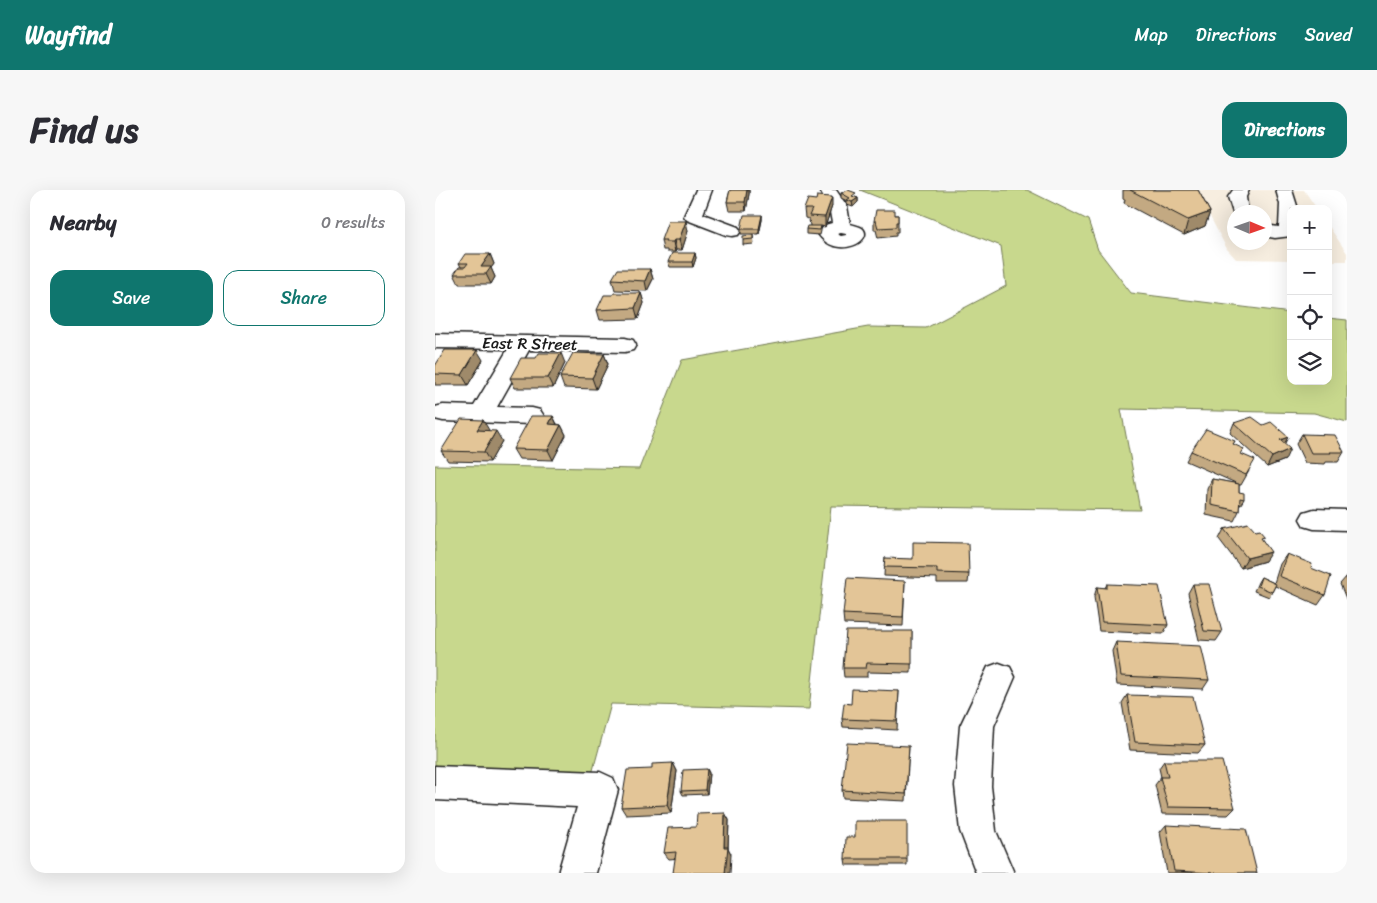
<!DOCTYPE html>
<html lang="en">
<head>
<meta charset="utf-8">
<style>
  body { margin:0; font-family:Sriracha,sans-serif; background:#f7f7f7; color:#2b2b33 }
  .controls { position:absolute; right:15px; top:15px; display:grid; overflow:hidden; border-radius:10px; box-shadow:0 5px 20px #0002 }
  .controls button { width:45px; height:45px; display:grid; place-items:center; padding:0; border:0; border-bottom:1px solid #e1e1e2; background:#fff; color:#2b2b33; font:25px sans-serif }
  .compass { position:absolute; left:792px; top:15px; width:45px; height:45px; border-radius:50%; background:#fff; box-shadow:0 5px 20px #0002; rotate:92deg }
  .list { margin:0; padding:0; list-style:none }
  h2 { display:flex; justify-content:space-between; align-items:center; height:65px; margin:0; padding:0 20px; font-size:21px }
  h2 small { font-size:16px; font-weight:400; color:#7c7c81 }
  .actions { display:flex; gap:10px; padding:15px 20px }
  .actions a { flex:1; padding:11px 0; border:1px solid #0f766e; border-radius:15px; text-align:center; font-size:18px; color:#0f766e }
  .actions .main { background:#0f766e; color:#fff }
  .icon { flex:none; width:28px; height:28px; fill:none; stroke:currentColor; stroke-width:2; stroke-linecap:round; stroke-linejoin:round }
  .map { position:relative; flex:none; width:912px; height:683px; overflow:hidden; border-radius:15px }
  header { display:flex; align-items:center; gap:30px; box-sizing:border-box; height:70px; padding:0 25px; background:#0f766e; color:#fff }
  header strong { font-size:24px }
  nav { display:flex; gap:28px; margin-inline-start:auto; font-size:18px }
  .intro { display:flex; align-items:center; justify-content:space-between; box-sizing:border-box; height:120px; padding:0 30px }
  h1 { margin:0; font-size:35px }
  .button { padding:12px 22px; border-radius:15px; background:#0f766e; color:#fff; font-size:18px; font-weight:700 }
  main { display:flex; gap:30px; padding:0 30px }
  aside { flex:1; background:#fff; border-radius:15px; box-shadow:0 5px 20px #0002 }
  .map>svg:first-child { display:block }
</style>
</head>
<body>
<header>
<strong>Wayfind</strong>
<nav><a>Map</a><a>Directions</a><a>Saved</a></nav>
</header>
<div class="intro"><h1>Find us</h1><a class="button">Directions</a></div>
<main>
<aside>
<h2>Nearby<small>0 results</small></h2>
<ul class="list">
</ul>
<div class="actions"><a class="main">Save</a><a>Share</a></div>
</aside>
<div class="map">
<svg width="912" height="683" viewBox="0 0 912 683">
  <rect width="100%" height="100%" fill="#fff"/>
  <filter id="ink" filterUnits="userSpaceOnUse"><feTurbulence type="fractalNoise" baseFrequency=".02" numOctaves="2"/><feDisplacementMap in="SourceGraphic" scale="10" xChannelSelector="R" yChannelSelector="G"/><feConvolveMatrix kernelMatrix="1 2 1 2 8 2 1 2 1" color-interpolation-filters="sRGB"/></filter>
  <g filter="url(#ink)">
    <path fill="#f7eee0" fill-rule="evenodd" d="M761,0H869L882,19H856V70L801,69L792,59ZM799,22H829V52H799Z
      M893,35L912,63V71H893Z"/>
    <path fill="#c8d88d" stroke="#727a54" d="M425,0H592L653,30L663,60L696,103L856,123V191H893V128L912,130V232L879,223L686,219L705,320L396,316L374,519L176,514L151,606L0,601V275L204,279L247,170L433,137L491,138L571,96L566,56Z"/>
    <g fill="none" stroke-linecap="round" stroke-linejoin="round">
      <defs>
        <path id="minor" d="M261,0H277L268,24L303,37L306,41L303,45L297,46L291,45L252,30L249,26Z
          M385,0H401L412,16L415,34C419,35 424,36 427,38C441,50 402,71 383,44L390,35L397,33L394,16ZM406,43L411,44V45L406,46L402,44Z
          M798,0H814L811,7L813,22H799V26L793,7Z
          M841,0H857L863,19H856V46L840,48L829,46V35L844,37L845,14Z
          M0,144L190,148L198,150L201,155L198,160L190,162L94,160L62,217L97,218L105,220L109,226L105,232L97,234L8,231L0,229V217L8,215L39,216L73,159L0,158Z
          M879,319L912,320V340L879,339L869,336L865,329L869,322Z
          M564,473L575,477L580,487L559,536L556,596L561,641L579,683H541L525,641L520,596L525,536L553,477Z
          M0,576L165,582L178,588L183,600L161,683H123L142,617L0,610Z"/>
      </defs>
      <use href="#minor" stroke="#1c1c1c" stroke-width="3"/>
      <use href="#minor" fill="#fff" fill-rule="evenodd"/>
    </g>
    <path fill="#c3a982" stroke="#1c1c1c" d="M295,0H314V4L311,21H294L292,12Z
      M688,0H763L775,22L770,36L749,45L689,13L690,9H688Z
      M406,3L423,8V12L418,17L412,15V11L406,8Z
      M397,16L390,37L386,36V41L385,45L371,44V39L375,36L374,29L370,28L369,19Z
      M327,25V30L324,44H306V39Z
      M460,25H463V42H461V46L443,48L441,40H439V31Z
      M253,41L247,60H241L240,62H232V60H228L226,50Z
      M318,45L319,54L308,55V50Z
      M260,63L261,68L258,77H235L233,72Z
      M55,64L59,74L56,78L60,87L56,94H24L19,84L26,77L24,73Z
      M215,79L218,89L212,101L180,100L177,89Z
      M206,103L209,113L203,129L165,130L162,120L178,105Z
      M169,164L173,174L161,199L129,198L125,187Z
      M48,170L33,195H0V176Z
      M130,173L118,198H80L75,188Z
      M118,226L122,234L126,235L131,245L118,270L84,269L78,259Z
      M48,230L53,241L67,251L55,272L13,271L6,261Z
      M799,233L828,235L853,247L849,254L850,270L832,277L795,243Z
      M867,244L909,262L903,272H891L890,274L870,273L861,254Z
      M800,251L798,254L806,265L814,281L806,295H804V302L809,309L804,317V321L799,331L771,325L772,299L777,289L803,294L751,271L756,261Z
      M789,339L820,341L828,351L830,371L806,378L784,349Z
      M852,364L876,378L890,405L883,415L840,396L837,402L834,407L819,401L823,392L826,387L839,393L845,374Z
      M450,368L534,384L533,393H502V388L449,386Z
      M912,386V411L905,394Z
      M470,391L468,436L409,434L408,424Z
      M672,394L733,435L728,444L664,441L659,407L662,397L670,398Z
      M758,394L787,442L781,451L764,450L753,403Z
      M477,441L476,483L432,482V487H409L408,478Z
      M681,452L774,490L768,499L682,495L677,461Z
      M464,501L462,540L408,537L407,529L416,514Z
      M692,505L770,555L763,563L695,560L687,513Z
      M474,556L471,611L408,608L407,600Z
      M729,571L800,618L793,625L727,624L720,595L726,587L724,578Z
      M238,573L242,581L236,623L191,625L186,617L217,579Z
      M272,579L274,583L272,604L248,605L246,601Z
      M290,623L294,630L293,658L296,664L234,669L229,663L261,637Z
      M731,635L822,683H732L725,642Z
      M420,647L472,669V675H411L410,669Z"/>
    <path fill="#9f8a6a" stroke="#1c1c1c" d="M312,0H314V4L311,21L310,12Z
      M397,7V16L390,37V27Z
      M423,8V12L418,17L417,12Z
      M775,22L770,36L749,45L753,30Z
      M327,25V30L324,44V39Z
      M251,31L253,41L247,60L244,50Z
      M239,50L241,60L240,62L238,52Z
      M260,63L261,68L258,77L257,72Z
      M55,64L59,74L56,78L60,87L56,94L51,84L46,77Z
      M215,79L218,89L212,101L210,91Z
      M206,103L209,113L203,129L200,118Z
      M42,160L48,170L33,195L27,185Z
      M126,163L130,173L118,198L113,188Z
      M169,164L173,174L161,199L157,188Z
      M118,226L123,237L114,234Z
      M48,230L54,240L48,250L42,240Z
      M126,235L131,245L118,270L113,260Z
      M61,241L67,251L55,272L49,262Z
      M853,247L848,257L845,250Z
      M855,259L850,270L832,277L837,267Z
      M836,362L830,371L806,378L812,368Z
      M238,573L242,581L236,623L232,615Z
      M272,579L274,583L272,604L270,600Z
      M290,623L294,630L293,658L296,664L295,683H290L289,657Z"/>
    <path fill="#e3c597" stroke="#1c1c1c" d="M295,0H312L310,12H292Z
      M413,0L421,3L417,6L423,8L417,12L412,10L415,8L406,3Z
      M695,0H763L775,22L753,30Z
      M382,6L397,7L390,27L374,26L377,19H369L373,9L381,10Z
      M441,20H460V25H463V32H461V37L443,38L441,31H439Z
      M309,25H327L324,39H306Z
      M233,31H251L244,50H239L238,52H230L231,50H226Z
      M372,36H386L385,40L371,39Z
      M318,45V49L308,50V46Z
      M237,63H260L257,72H233Z
      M30,64H55L46,77H56L51,84H19L24,77H30L33,73H24Z
      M183,79H215L210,91L177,89Z
      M179,103H206L200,118L162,120L169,105H178Z
      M10,160H42L27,185L0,184V176Z
      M104,163H126L113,188H75L86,168H101Z
      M138,163L169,164L157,188L125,187Z
      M96,226H118L114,234L126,235L113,260L78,259Z
      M817,227L828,235L836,232L853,247L845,250L855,259L837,267L799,233Z
      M26,229L48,230L42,240L61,241L49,262L6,261Z
      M771,239L800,251L798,254L809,259L806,264L820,270L811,285L756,261Z
      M867,244L900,245L909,262H895L896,263H876Z
      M777,289L804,294V302L809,303V309L805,308L804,321L776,315Z
      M813,333L820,341L824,340L830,347L826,348L836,362L812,368L789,339Z
      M478,352L533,353L534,384L502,383V378L449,377L450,368L478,369Z
      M852,364L877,374L876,378L896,386L890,405L844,386Z
      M826,387L841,394L837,402L823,396Z
      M412,388L470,391L468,427L408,424Z
      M672,394L724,396L733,435L667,432L662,397L672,398Z
      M758,394H774L787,442L769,441Z
      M411,441H477V474L432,473L431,478H408Z
      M681,452L766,456L774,490L686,486Z
      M417,499L464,501L462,531L407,529L409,513L416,514Z
      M692,505L758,507L770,555L700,552Z
      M412,553L474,556L471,604L407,600Z
      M729,571H787L800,618L733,617L725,587H733Z
      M238,573L232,615L186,617L192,580L217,579V574Z
      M272,579L270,600L246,601L248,580Z
      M290,623L289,657H293L290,683H238L241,662L229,663L233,638L261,637L262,624Z
      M420,631H472V669H410L411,647H420Z
      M731,635L811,639L822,683H779L739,681Z"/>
  </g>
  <g text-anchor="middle" stroke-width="4" stroke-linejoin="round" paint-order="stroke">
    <g font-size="16" fill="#1c1c1c" stroke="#fff">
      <text transform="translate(95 153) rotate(1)" y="6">East R Street</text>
    </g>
  </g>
</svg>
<div class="controls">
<button>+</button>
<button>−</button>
<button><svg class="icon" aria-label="locate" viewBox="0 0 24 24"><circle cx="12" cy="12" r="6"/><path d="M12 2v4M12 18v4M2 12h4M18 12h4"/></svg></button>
<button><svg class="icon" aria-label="layers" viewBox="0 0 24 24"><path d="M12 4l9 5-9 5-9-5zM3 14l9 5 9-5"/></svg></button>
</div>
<svg class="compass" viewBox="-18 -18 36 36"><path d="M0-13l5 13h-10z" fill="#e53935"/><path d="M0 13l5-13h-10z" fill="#7c7c81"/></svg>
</div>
</main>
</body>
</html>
